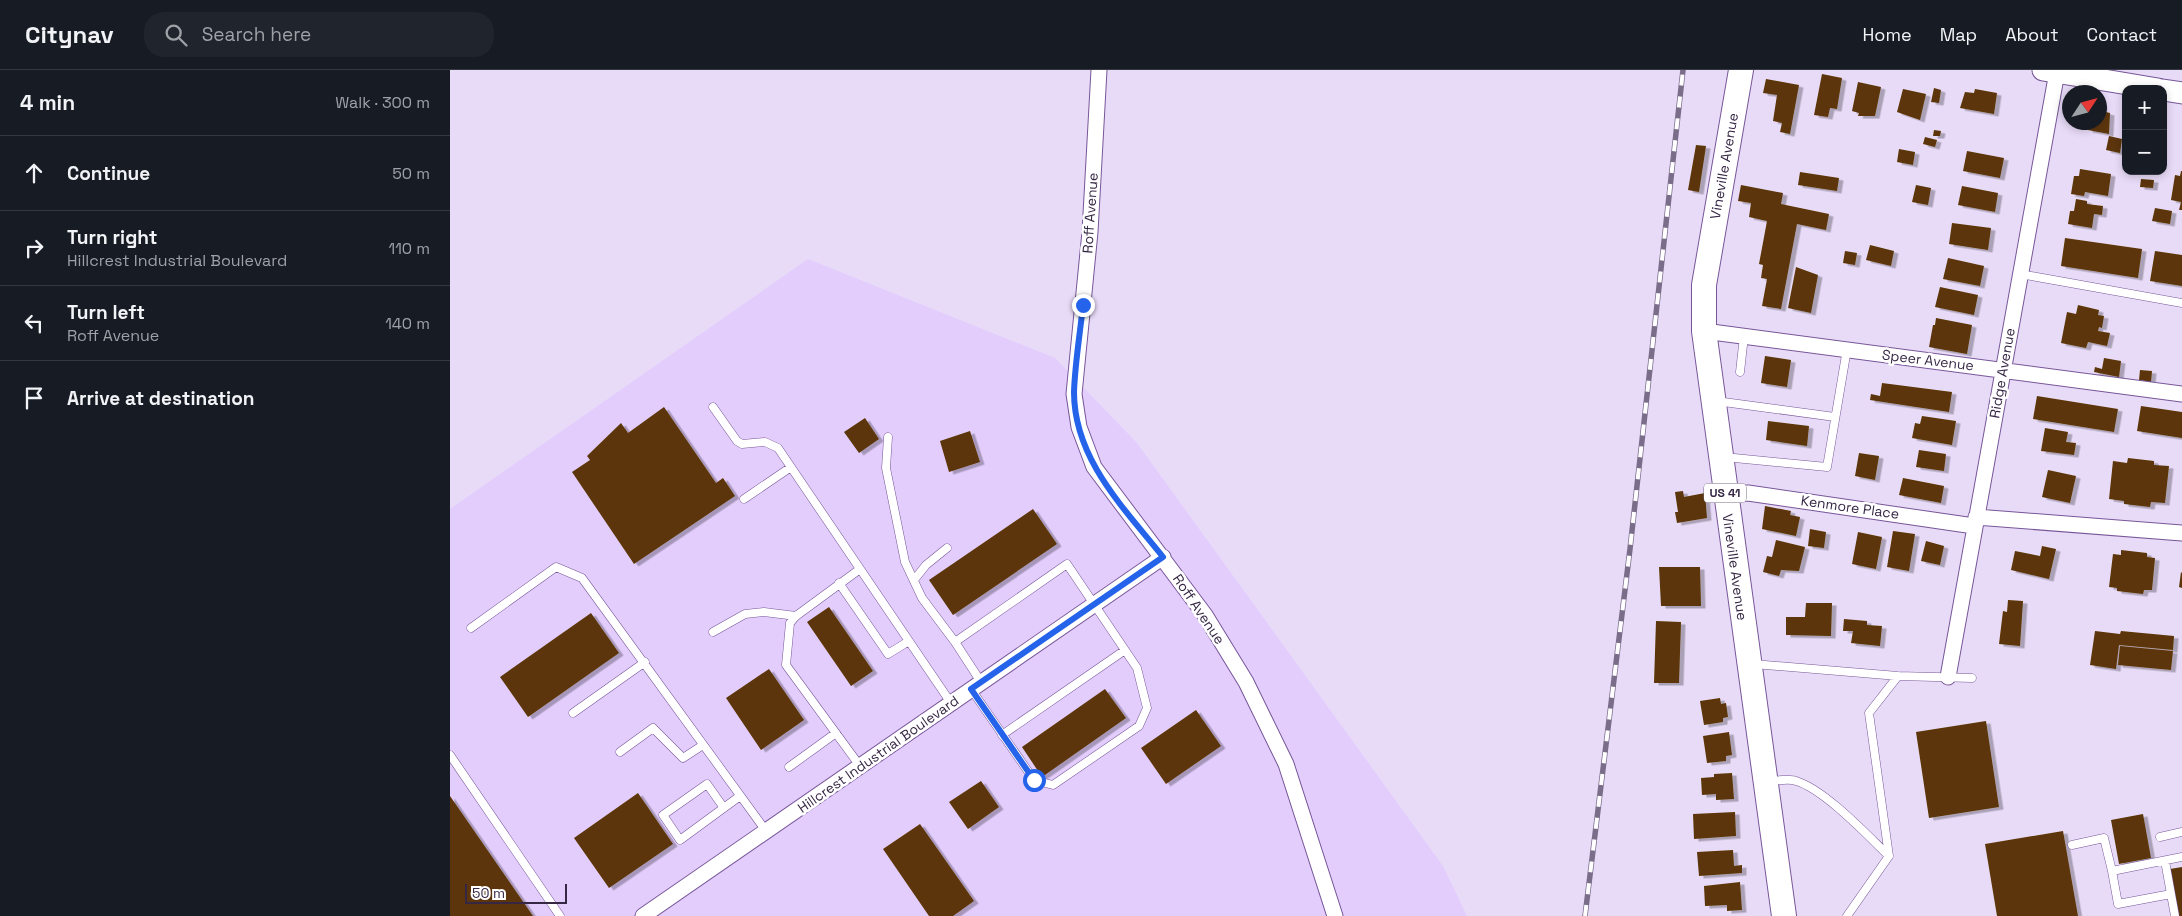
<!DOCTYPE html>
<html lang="en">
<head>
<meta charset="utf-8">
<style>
  body { margin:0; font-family:"Space Grotesk",sans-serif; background:#20242c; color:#f1f3f6 }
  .controls { position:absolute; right:15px; top:15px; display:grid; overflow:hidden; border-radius:10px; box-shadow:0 2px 8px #0003 }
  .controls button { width:45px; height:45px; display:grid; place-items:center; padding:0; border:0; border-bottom:1px solid #363941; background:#171b24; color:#f1f3f6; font:25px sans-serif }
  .compass { position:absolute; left:1612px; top:15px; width:45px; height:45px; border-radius:50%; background:#171b24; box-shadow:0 2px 8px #0003; rotate:54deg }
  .scale { position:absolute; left:15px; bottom:12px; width:102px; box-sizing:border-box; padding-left:5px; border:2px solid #362845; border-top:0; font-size:14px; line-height:18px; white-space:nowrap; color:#362845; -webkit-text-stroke:4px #fff; paint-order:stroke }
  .stop { position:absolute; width:15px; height:15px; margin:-11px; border:4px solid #2563eb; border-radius:50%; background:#fff }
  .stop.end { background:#2563eb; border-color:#fff; box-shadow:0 1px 5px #0008 }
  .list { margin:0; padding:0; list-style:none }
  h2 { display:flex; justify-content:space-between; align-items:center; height:65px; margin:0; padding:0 20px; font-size:21px }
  h2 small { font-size:16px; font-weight:400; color:#9ea1a6 }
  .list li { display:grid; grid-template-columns:32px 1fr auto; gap:15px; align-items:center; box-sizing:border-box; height:75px; padding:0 20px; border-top:1px solid #363941 }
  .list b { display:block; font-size:19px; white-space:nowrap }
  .list p { margin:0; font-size:16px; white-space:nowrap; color:#9ea1a6 }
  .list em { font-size:16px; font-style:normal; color:#9ea1a6 }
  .icon { flex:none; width:28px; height:28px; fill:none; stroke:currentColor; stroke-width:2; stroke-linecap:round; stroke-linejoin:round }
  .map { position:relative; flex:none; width:1732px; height:846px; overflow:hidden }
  header { display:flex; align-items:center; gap:30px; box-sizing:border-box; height:70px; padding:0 25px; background:#171b24; border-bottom:1px solid #363941 }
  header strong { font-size:24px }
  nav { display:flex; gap:28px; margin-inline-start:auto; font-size:18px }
  .search { width:350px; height:45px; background:#20242c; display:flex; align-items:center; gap:12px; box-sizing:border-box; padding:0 18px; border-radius:20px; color:#9ea1a6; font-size:19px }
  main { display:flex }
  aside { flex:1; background:#171b24 }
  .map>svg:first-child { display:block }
</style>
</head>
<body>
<header>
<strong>Citynav</strong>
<div class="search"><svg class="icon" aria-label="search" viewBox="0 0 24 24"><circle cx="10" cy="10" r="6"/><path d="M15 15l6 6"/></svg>Search here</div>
<nav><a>Home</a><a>Map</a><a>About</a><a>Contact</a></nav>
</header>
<main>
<aside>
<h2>4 min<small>Walk · 300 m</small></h2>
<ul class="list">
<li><svg class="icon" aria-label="ahead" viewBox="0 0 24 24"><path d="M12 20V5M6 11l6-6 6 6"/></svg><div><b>Continue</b></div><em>50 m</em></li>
<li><svg class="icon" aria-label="right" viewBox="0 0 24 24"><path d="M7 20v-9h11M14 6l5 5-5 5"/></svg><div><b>Turn right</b><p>Hillcrest Industrial Boulevard</p></div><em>110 m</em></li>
<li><svg class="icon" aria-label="left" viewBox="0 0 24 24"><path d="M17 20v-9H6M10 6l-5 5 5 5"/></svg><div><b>Turn left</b><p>Roff Avenue</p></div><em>140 m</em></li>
<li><svg class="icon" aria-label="arrive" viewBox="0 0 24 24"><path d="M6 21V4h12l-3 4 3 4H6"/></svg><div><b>Arrive at destination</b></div></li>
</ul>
</aside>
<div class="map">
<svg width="1732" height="846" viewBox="0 0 1732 846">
  <defs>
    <filter id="shadow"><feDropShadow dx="4.5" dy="2.5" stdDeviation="0" flood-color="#0004"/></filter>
  </defs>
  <rect width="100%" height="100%" fill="#e8dbf8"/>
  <path fill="#e3cdfd" d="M358,189L605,288L687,373L993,796L1017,846H0V439Z"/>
  <path fill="#5b3607" filter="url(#shadow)" d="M1372,4L1392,8L1387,39L1380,38L1378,47L1364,45Z
    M1316,9L1349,15L1340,64L1330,62L1332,53L1323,51L1327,25L1313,23Z
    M1408,12L1431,17L1425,46H1408L1409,43L1402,41Z
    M1484,18L1491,20L1489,33L1481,32Z
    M1453,19L1476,24L1470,50L1447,42Z
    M1525,19L1547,23L1544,44L1510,38L1515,22L1524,23Z
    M1650,35L1653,36L1652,41L1660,43L1659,64L1638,60L1639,52H1650Z
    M1484,60L1491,61L1490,66H1483Z
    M1659,66L1672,69L1670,83L1656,80Z
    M1475,67L1487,70L1485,77L1473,74Z
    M1246,75L1256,76L1249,122L1238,120Z
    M1449,79L1465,82L1463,95L1447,92Z
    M1517,81L1554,88L1550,108L1513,101Z
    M1630,99L1661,104L1658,126L1635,122L1634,126L1621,124L1624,106H1629Z
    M1731,101H1732V140H1729L1731,132L1721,130L1725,105L1730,106Z
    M1350,102L1389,108L1387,121L1348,115Z
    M1691,109L1704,110L1703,118L1690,117Z
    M1291,115L1333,123L1331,134L1379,144L1376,160L1347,154L1331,239L1312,236L1317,209L1311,208L1313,195L1309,194L1317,151L1299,147L1301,133L1288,131Z
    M1466,115L1481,118L1478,135L1462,132Z
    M1512,116L1548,123L1545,142L1508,135Z
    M1626,129L1637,131V134L1653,136L1652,145L1644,144L1642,158L1618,154L1620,141H1624Z
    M1705,138L1722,141L1720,154L1702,151Z
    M1502,153L1541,158L1538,180L1499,174Z
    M1615,168L1692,179L1688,208L1611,196Z
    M1420,175L1444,181L1441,196L1416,190Z
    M1395,181L1407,183L1405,195L1393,193Z
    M1705,181L1732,185V216L1700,211Z
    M1498,188L1534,196L1530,216L1493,209Z
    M1346,197L1368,205L1361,243L1338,238Z
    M1490,217L1528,225L1524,245L1485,237Z
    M1628,235L1649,240L1648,245L1654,246L1652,258L1649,257L1648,261L1660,263L1657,276L1638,272L1636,278L1611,273L1617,242L1626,244Z
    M1486,248L1522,255L1517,284L1479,277L1483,255H1485Z
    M1315,286L1341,290L1337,317L1311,313Z
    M1654,288L1671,291L1669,307L1644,302L1645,297L1652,299Z
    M1690,300L1702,301L1701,312L1689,310Z
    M1432,313L1502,322L1499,342L1420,330L1421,324L1430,326Z
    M1587,326L1668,339L1664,362L1583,349Z
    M1691,336L1732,342V368L1687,361Z
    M214,337L266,413L273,408L285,426L184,494L122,402L140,390L137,386L171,353L178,363Z
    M1472,346L1506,351L1502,375L1462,368L1465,353L1470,354Z
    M415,348L429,369L409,383L394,362Z
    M1318,351L1359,356L1357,376L1316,370Z
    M1595,358L1618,362L1616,372L1626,373L1624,385L1591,381Z
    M520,361L530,392L499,402L490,371Z
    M1469,380L1496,384L1494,401L1466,397Z
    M1409,383L1429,386L1425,410L1405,406Z
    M1678,388L1704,391V395L1719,396L1715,433L1701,432L1700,437L1674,434V431L1659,429L1663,391L1677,393Z
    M1598,400L1626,406L1620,433L1592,427Z
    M1453,408L1494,416L1491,433L1449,425Z
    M1233,421L1234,427L1255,423L1257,448L1227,453L1225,442H1228L1225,422Z
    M1315,436L1341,441L1340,445L1350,447L1346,466L1312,459Z
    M583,439L607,474L503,545L479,510Z
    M1360,459L1376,462L1374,478L1358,476Z
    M1443,461L1465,464L1459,501L1437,497Z
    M1408,462L1432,467L1426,499L1402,494Z
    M1326,470L1355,477L1349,501L1331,500L1329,506L1313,502L1317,486L1322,487Z
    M1476,471L1494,476L1490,495L1471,491Z
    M1592,476L1606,479L1599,509L1561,500L1565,481L1590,486Z
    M1671,480L1697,483V487L1705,488L1702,520H1694L1693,524L1667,521V518L1659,517L1663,484L1671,485Z
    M1209,497H1250L1251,536H1211Z
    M1731,502L1732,503V518L1729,517Z
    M1558,530L1573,531L1570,576L1549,574L1553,541L1557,542Z
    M1356,533H1382L1381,566L1336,565V547H1355Z
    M379,537L423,601L401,616L357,552Z
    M141,543L169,583L78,647L50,607Z
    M1394,549L1417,551V555L1432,556L1430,576L1401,573L1403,561H1393Z
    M1206,551L1231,552L1229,613H1204Z
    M1645,561L1670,564L1671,561L1724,566L1723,580L1669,575L1666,599L1640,595Z
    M1670,576L1723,581L1721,600L1668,595Z
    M319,599L354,650L311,680L276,628Z
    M655,619L676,648L592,707L572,677Z
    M1270,628L1271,634L1276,633L1278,647L1273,648V652L1254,655L1250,631Z
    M746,640L771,676L716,714L691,678Z
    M1536,651L1549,737L1479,748L1466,662Z
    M1279,662L1282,685L1276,686V691L1257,693L1253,666Z
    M1282,703L1284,729L1266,730V724L1252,725L1251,708L1264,707V704Z
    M531,711L549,737L518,759L499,732Z
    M188,723L223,774L159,818L124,768Z
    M0,726L83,846H0Z
    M1285,742L1286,766L1244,769L1243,744Z
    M1693,744L1701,788L1669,794L1661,750Z
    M470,754L524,831L503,846H479L433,779Z
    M1613,761L1628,846H1547L1535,774Z
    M1283,780L1284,796L1292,795V803L1249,806L1247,782Z
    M1732,797V846H1729L1720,799Z
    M1290,812L1292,840L1277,841V835L1255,836L1254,816Z"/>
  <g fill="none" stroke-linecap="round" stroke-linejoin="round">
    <defs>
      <path id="lane" d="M1570,204L1732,233
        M1290,302L1294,266
        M1266,331L1385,347
        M263,337L287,371L292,374L315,372L328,378L501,633
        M438,367L436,398L455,492L472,528L505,572
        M1274,387L1377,397L1397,279
        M294,429L341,397
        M410,499L346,546L340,553L336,595L410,696
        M464,510L476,495L497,478
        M389,513L438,584L459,571
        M21,558L106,497L132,508L316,761
        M263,562L295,544L314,542L346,546
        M1303,594L1448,606L1522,608
        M521,619L584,710L603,715L689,656L697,638L687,598L617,494L505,572L531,612
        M123,643L195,592
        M552,665L675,580
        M170,682L203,658L233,688L253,675
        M0,685L110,846
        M339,697L386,663
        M1319,711C1327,711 1339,708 1346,711C1374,719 1417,765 1439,786
        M274,738L257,714L213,745L230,770L290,726
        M1710,767L1732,762
        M1622,775L1654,768L1662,801
        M1715,791L1725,846
        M1721,824L1668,834L1662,801L1732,787
        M1397,846L1439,786L1419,643L1448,606"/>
      <path id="street" d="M649,0L640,162L624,324L629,357L644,397L755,545L796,612L836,694L885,846
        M1254,261L1732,324
        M1275,424L1298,423L1524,456
        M1526,447L1732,463
        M1498,607L1607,2
        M193,846L713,487"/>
      <path id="secondary" d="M1593,0L1708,19
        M1713,20L1732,23"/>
      <path id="primary" d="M1291,0L1254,215V261L1334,846"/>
    </defs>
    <use href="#lane" stroke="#775698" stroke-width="9"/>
    <use href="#street" stroke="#775698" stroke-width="17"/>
    <use href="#secondary" stroke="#775698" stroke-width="23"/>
    <use href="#primary" stroke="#775698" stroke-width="26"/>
    <use href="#lane" stroke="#fff" stroke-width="8"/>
    <use href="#street" stroke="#fff" stroke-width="15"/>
    <use href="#secondary" stroke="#fff" stroke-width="21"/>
    <use href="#primary" stroke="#fff" stroke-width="24"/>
    <defs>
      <path id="rail" d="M1135,846L1180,479L1233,0"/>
    </defs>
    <use href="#rail" stroke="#7a6d8a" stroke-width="5.5"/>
    <use href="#rail" stroke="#fff" stroke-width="4" stroke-dasharray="11" stroke-linecap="butt"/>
  </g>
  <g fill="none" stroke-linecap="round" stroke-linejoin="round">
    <path stroke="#2563eb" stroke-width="6" d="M584,710L521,619L713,487C674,438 624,389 624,322C625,293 630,264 633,235"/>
  </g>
  <g text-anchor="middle" stroke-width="5" stroke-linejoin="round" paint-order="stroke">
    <rect fill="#fff" stroke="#72687d" stroke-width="1" x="1254" y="413.5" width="42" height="19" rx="4"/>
    <g font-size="12" font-weight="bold" fill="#362845">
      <text x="1275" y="427">US 41</text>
    </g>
    <g font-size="14" fill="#362845" stroke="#fff">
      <text transform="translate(1274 96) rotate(-80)" y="5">Vineville Avenue</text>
      <text transform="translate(640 143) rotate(-86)" y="5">Roff Avenue</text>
      <text transform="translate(1478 290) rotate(7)" y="5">Speer Avenue</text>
      <text transform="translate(1552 303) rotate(-80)" y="5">Ridge Avenue</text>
      <text transform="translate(1400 437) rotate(8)" y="5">Kenmore Place</text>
      <text transform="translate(1285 497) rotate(82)" y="5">Vineville Avenue</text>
      <text transform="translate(749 539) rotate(56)" y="5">Roff Avenue</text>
      <text transform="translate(428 684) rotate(-35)" y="5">Hillcrest Industrial Boulevard</text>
    </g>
  </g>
</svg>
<div class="controls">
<button>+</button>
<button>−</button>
</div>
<svg class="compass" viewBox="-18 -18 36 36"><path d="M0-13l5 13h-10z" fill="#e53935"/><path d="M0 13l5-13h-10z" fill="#9ea1a6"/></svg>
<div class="scale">50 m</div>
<div class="stop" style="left:584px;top:710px"></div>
<div class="stop end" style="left:633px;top:235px"></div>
</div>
</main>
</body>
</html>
